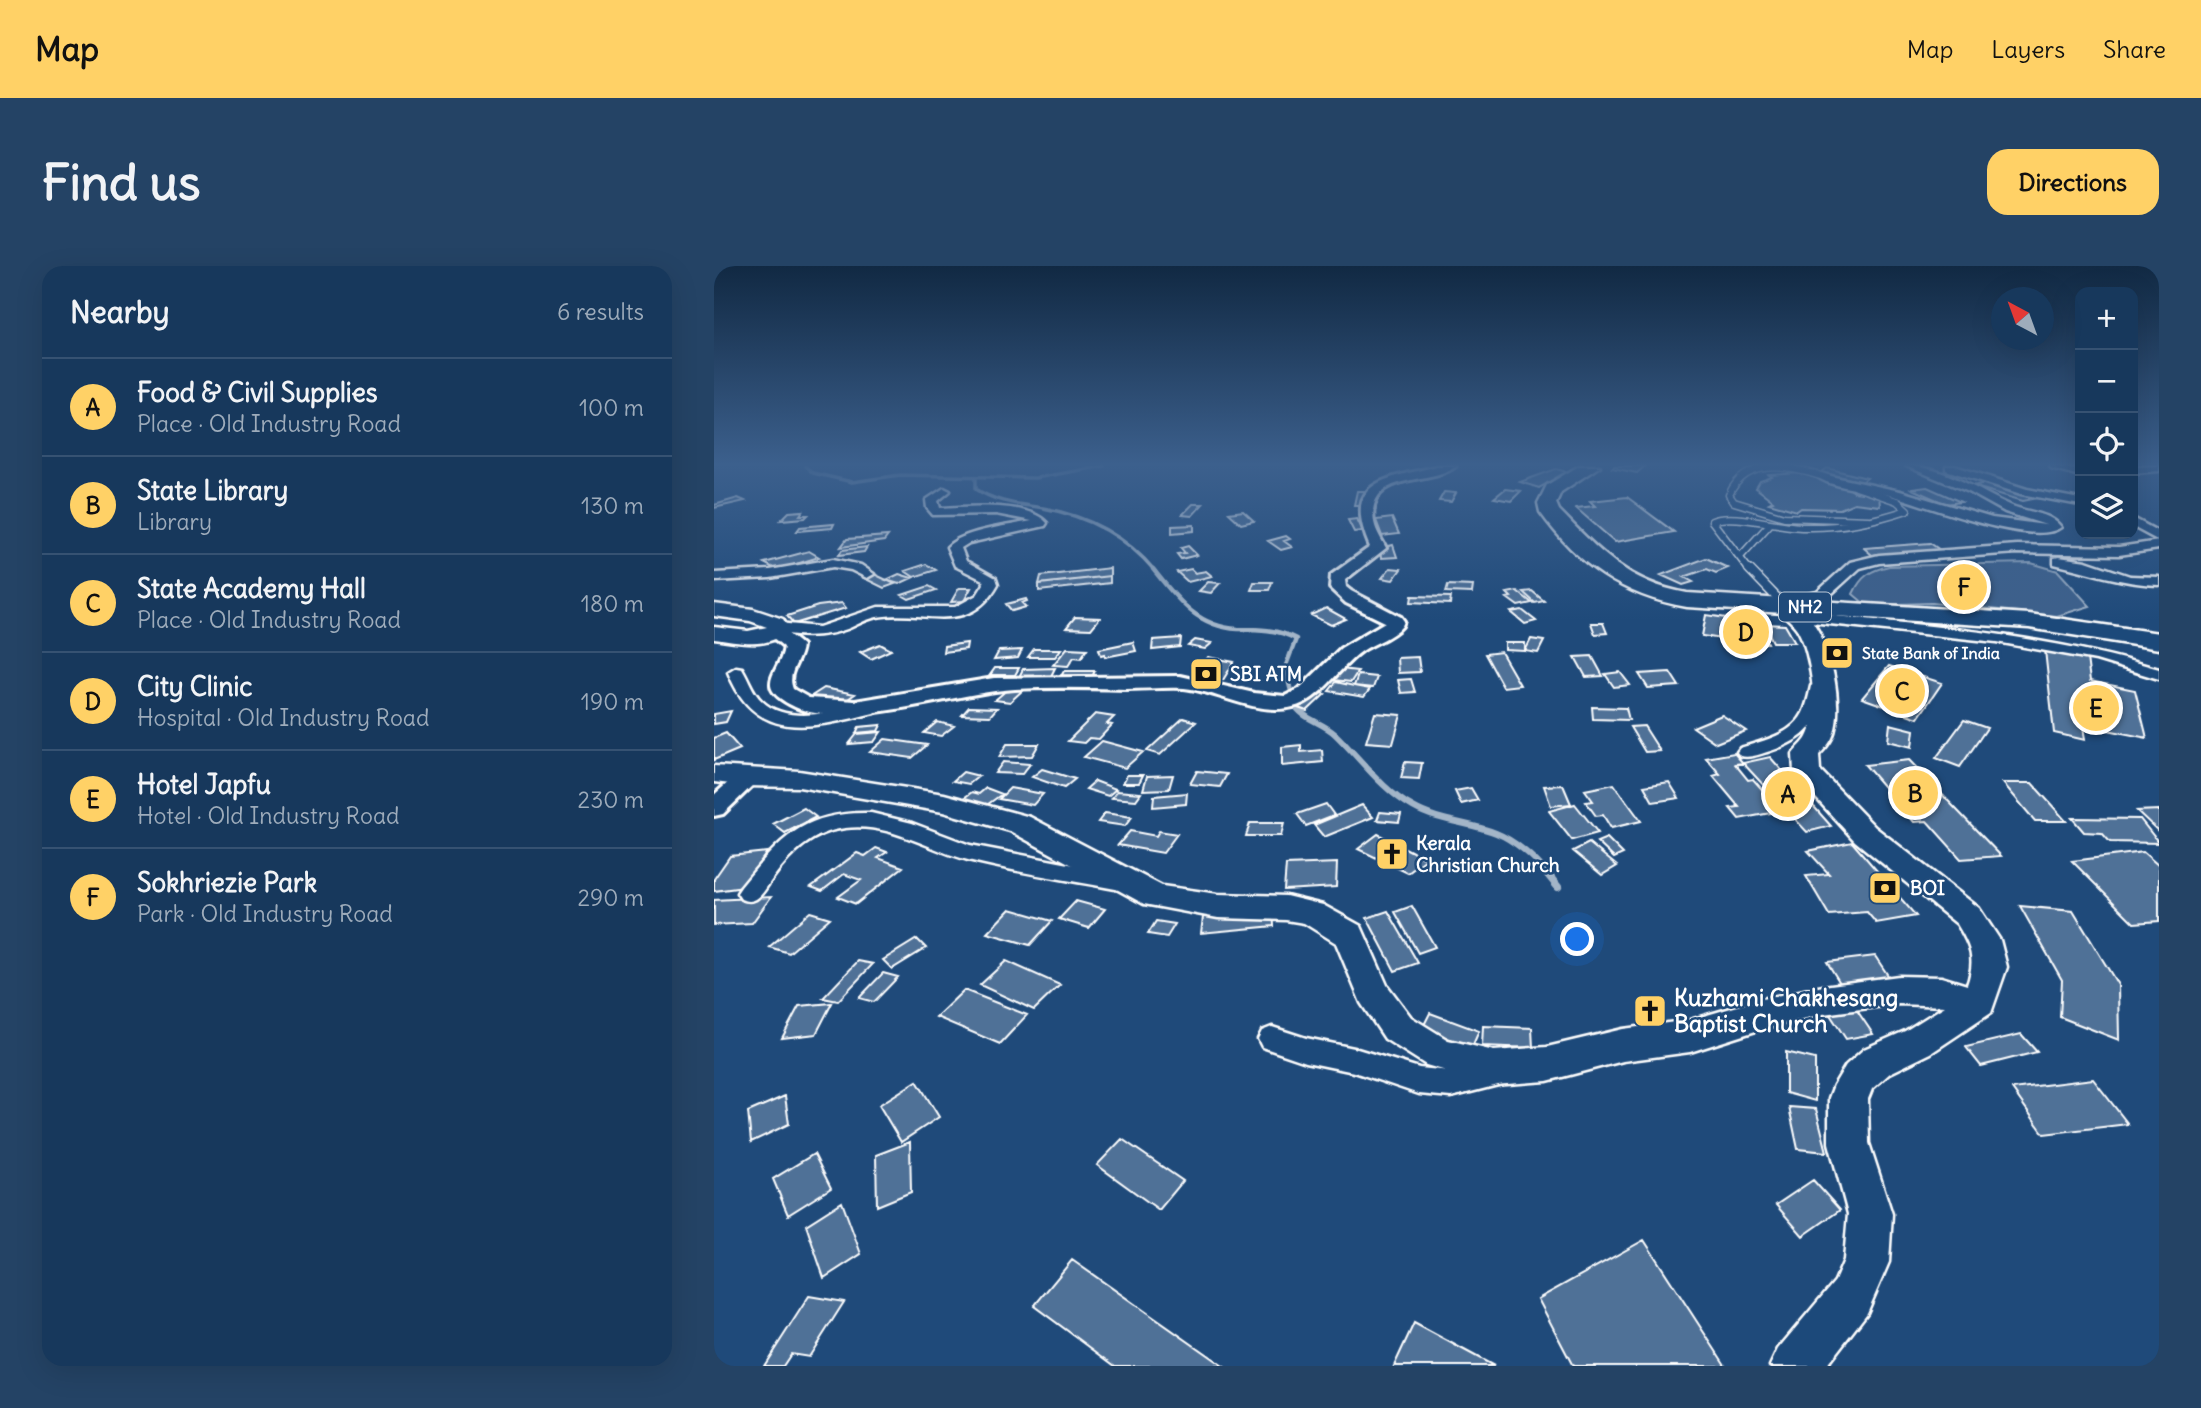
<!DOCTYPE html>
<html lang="en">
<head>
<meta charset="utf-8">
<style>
  body { margin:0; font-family:Delius,sans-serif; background:#244365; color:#f1f3f6 }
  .controls { position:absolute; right:21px; top:21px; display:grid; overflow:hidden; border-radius:14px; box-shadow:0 7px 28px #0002 }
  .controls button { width:63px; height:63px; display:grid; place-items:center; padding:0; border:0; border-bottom:2px solid #365272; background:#17385c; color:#f1f3f6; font:35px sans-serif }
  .compass { position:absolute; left:1277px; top:21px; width:63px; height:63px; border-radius:50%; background:#17385c; box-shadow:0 7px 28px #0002; rotate:319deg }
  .you { position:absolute; left:864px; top:674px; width:24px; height:24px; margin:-18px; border:5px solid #fff; border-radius:50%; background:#1a73e8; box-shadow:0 0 0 10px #1a73e833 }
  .badge { display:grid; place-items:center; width:46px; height:46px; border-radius:50%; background:#ffd166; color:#111; font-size:23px; font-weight:700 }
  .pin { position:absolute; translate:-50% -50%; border:4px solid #fff; box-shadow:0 2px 7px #0006 }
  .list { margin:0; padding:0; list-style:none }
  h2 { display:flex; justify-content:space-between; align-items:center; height:91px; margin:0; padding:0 28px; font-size:30px }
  h2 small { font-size:23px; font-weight:400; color:#9eacbb }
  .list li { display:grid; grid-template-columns:46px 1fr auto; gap:21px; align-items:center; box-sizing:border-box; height:98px; padding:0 28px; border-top:2px solid #365272 }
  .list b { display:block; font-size:26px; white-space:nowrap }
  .list p { margin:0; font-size:23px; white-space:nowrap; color:#9eacbb }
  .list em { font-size:23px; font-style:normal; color:#9eacbb }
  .icon { flex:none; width:38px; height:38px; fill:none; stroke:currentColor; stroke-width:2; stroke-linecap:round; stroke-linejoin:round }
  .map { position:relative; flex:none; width:1445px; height:1100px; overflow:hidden; border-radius:21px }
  header { display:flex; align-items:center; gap:42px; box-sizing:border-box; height:98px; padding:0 35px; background:#ffd166; color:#111 }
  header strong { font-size:33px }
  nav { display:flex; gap:38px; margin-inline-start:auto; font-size:24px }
  .intro { display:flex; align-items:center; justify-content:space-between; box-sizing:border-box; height:168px; padding:0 42px }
  h1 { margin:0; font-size:49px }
  .button { padding:18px 32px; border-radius:21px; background:#ffd166; color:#111; font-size:24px; font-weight:700 }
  main { display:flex; gap:42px; padding:0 42px }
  aside { flex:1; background:#17385c; border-radius:21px; box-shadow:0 7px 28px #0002 }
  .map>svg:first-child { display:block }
</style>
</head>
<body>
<header>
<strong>Map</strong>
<nav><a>Map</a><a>Layers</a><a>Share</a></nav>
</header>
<div class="intro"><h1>Find us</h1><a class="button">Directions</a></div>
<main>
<aside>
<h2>Nearby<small>6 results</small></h2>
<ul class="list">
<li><span class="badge">A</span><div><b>Food &amp; Civil Supplies</b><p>Place · Old Industry Road</p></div><em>100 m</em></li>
<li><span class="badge">B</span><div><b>State Library</b><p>Library</p></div><em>130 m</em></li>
<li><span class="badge">C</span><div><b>State Academy Hall</b><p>Place · Old Industry Road</p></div><em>180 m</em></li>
<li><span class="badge">D</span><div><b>City Clinic</b><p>Hospital · Old Industry Road</p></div><em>190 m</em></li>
<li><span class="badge">E</span><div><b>Hotel Japfu</b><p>Hotel · Old Industry Road</p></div><em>230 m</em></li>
<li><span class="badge">F</span><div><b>Sokhriezie Park</b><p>Park · Old Industry Road</p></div><em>290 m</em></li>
</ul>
</aside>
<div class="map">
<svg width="1445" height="1100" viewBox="0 0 1445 1100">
  <rect width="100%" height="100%" fill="#1f4a7a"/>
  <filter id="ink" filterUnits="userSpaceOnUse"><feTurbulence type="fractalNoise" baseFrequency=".0143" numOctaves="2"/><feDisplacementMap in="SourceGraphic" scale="14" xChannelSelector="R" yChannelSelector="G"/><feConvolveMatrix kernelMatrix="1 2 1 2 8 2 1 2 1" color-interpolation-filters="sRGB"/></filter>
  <g filter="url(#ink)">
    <path fill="#3c618b" stroke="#9eb0c5" stroke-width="2" d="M1317,297L1344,305L1376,340L1343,350L1218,337L1152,339L1139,328C1147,310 1157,304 1175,300Z"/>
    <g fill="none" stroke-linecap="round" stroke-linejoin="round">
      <path stroke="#a3b5c8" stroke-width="3.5" d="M91,200L99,207L138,216L186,209L321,212L390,200
        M262,212V223C283,237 305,238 329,242C374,250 412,270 441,305"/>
      <path stroke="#a3b5c8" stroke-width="4.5" d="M439,303C463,333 483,361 524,363C545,363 563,363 582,373L571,402L580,437
        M1430,311H1445"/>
      <path stroke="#a3b5c8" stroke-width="6" d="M579,436C588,454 607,455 621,468C646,492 668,524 699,541C725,556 755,556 782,567C800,574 821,592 833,607"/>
      <path stroke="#a3b5c8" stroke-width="8" d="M831,605L844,621"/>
    </g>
    <path fill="#507197" stroke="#fff" stroke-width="2" d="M900,200H931L923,207L898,202Z
      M1113,202L1153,212L1148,216L1108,206Z
      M842,203L854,206L825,222L806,216Z
      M1086,207L1133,221L1140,226L1165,229L1166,240L1140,237L1126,243L1087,242L1083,245L1055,237L1059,235L1042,222L1046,215L1058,211L1055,209Z
      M1279,216L1324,232L1309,235L1258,220Z
      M1213,221L1247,236L1232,238L1198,223Z
      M791,223L807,225L797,235L780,232Z
      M643,225H655L653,239H640Z
      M730,226L742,227L737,236L725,235Z
      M913,231L960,266L901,276L862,242L881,240L876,235Z
      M24,232L31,235L0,242V239Z
      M479,238H489L478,250L468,249Z
      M89,245L86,249H94L91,252L67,254L75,246Z
      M529,245L540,255L527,258L515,247Z
      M678,252L685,268L668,270L662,254Z
      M643,253L649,265L640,266L634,254Z
      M120,258L118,262L83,265L86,261Z
      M480,259V265L458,267V260Z
      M174,270L170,275L127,281L133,273Z
      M572,270L576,273L570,275L578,281L567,284L554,275Z
      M1216,277L1226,284L1158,289L1150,282Z
      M679,279L683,291L667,292L666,282Z
      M474,280L483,289L467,293L463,288L471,287L467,282Z
      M153,281L150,286L125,289L128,284Z
      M95,285L105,291L63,304L50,297Z
      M992,292L1014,302L1002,307L993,303L970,311L979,316L969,319L947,309Z
      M212,298L222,304L200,311L191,305Z
      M396,302V310L325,318L327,310Z
      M676,302L687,303L679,314L668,312Z
      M477,303L481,307L492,305L498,310L474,316L463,306Z
      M160,308L181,318L170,322L150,312Z
      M185,308L198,312L185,318L172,314Z
      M396,310V317L325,325V318Z
      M494,316L506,317L497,327L485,325Z
      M540,316H558L555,324H537Z
      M734,319L759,320L758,327L732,326Z
      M215,320L222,324L195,333L188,329Z
      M245,322H257L250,335L237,336Z
      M803,325L818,337L804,340L793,332L797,331L793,327Z
      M818,325L830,335L821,337L809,326Z
      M698,330L737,331L736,338L697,336Z
      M312,333L313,335L308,337L312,341L298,345L292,338Z
      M128,337L132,342L80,358L73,350L104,340Z
      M612,342L632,353L617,359L597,349Z
      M808,344L822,355L811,358L797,346Z
      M992,349L1012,352L1015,374L988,370Z
      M361,351L386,352L377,363L352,362Z
      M877,357H889L893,367L881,368Z
      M1050,358L1071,359L1081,376H1059Z
      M1022,363L1048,364L1054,377L1027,376Z
      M467,372L466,381L438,384L439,374Z
      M817,373L830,375L824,387L811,385Z
      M481,374L498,377L491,383L474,380Z
      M419,376L422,385L391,391V388L387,389L385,383Z
      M253,377L252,383L229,386L230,380Z
      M791,377H811V385L791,384Z
      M166,378L177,384L157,393L146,386Z
      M353,382L373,383L367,392L360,391L354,400L339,399Z
      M320,383H347L341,391H314Z
      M308,384L304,392L280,394L285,385Z
      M1331,384L1373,392L1376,415L1421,424L1433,472L1369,459L1371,474L1340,467Z
      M787,386L806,419L789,421L771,388Z
      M878,390L889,410L872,411L861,391Z
      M494,391L520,396L509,414L479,412Z
      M704,391L706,406L684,407L683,392Z
      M1175,400L1228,417L1204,452L1148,432Z
      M281,402H305L301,409H276Z
      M341,402L336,412L304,413L309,403Z
      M626,403L644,405L637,416L619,414Z
      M350,405H381L377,412H346Z
      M906,406L916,419L900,421L891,408Z
      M956,406L965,420L934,422L925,408Z
      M644,409L663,411L659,422L640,420Z
      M697,413L701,426L687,427L684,414Z
      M622,416L640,420L656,423L650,431L615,425Z
      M110,422L141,428L128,437L96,431Z
      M295,422L309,424L296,436L281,434Z
      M602,426L611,428L593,445L584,442Z
      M255,441L283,442L276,450L248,449Z
      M878,441L912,442L915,454L879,453Z
      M17,445L12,456L0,458V448Z
      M661,447L687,449L679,478L652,476Z
      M381,448L400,451L393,458L398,459L385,473L375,472L370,477L354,475Z
      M1008,449L1032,465L1002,477L979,461Z
      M469,452L482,456L446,489L433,485Z
      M1250,454L1273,462L1246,501L1222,492Z
      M223,456L240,460L227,470L210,467Z
      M1176,458L1200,464L1198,481L1174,475Z
      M167,459L164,465L142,467L145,461Z
      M930,460L946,485L931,486L916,461Z
      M167,466L160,476L135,478L143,468Z
      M12,467L26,483L0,494V472Z
      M171,473L213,479L198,492L156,486Z
      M388,475L429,486L411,502L370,491Z
      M293,478H325L318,490L285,491Z
      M587,479V486L608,484L609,496L568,500V481Z
      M1020,487L1029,497L1021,498L1034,514L1039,513L1067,545L1025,553L1016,542L1025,541L999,510L1006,508L992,492Z
      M1056,491L1117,560L1093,566L1029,497Z
      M1195,494L1287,590L1247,593L1213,555L1200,556L1151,499Z
      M289,496L316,498L308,508L281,507Z
      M691,496L708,497L705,513L687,512Z
      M328,503L361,513L350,522L318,511Z
      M483,505L513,508L506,521L476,518Z
      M249,506L265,510L255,518L239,515Z
      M413,509H429L425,517H409Z
      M459,509L455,523L429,524L433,510Z
      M381,515L402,523L394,530L372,523Z
      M955,516L965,532L939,536L930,520Z
      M1289,517H1318L1352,555H1321Z
      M900,518L927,555L897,562L889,549L882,550L872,536L879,535L871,524Z
      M849,519L857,538L837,540L830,520Z
      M272,522L288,528L270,541L247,534L258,526L265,528Z
      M296,522L329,528L319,539L285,533Z
      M757,522L764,534L747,538L741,525Z
      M403,525L427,527L422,534L398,532Z
      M473,527L472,538L439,541L440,530Z
      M612,538L620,549L592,560L583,548Z
      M861,538L884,567L858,574L835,545Z
      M648,539L659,551L610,571L600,559Z
      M90,542L102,551L71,567L59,558Z
      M1445,544V566L1423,545Z
      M666,546L687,548L685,556L663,554Z
      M391,547L418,551L411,560L384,556Z
      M1358,552L1426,553L1445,577L1396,576L1388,567L1370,566Z
      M536,557H570L567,570H532Z
      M416,565L442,570L445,565L463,568L449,587L404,579Z
      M664,568L712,593L694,607L644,583Z
      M893,572L909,588L900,592L883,576Z
      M1138,576L1202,650L1162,657L1153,646L1115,649L1092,610L1115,608L1094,585Z
      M875,577L903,600L888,609L859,585Z
      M162,582L173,586L164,592L189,601L142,638L124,631L147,614L130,608L108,625L97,621L143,587L151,590Z
      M53,586L30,621L0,625V613L16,590Z
      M1429,586L1445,600V655L1420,657L1358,595Z
      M623,597L622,621L570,624L572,599Z
      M57,631L38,657L0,659V634Z
      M362,635L391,643L375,662L345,653Z
      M698,640L721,681L704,687L681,646Z
      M1306,640L1359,645L1404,719L1405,774L1346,751L1348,714Z
      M296,643L338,655L316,679L273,667Z
      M559,643L560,660L487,667L489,651Z
      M674,645L704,697L681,705L653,652Z
      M96,646L116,652L75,687L55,681Z
      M442,655L461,658L453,671L434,668Z
      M203,673L212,682L178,703L169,694Z
      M1161,690L1175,711L1126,717L1113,696Z
      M144,695L159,698L124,735L109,732Z
      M292,695L346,719L320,744L266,719Z
      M169,707L184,711L160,736L145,732Z
      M250,724L313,749L286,778L222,751Z
      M118,737L102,768L68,772L85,740Z
      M1140,740L1159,768L1132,773L1113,744Z
      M716,747L765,765L758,781L708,763Z
      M769,760L818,762L819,782L768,780Z
      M1307,768L1323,786L1267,800L1252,781Z
      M1072,786L1101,793V835L1072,827Z
      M1379,813L1414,858L1330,868L1298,823Z
      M203,815L225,851L187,876L165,839Z
      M71,830L75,858L37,876L34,846Z
      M1075,841L1102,843L1113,886L1084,883Z
      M408,873L469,915L445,944L383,899Z
      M196,876L197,926L163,940L162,889Z
      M100,888L117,922L74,949L59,913Z
      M1099,914L1126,944L1089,970L1062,939Z
      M128,936L147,988L110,1012L92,959Z
      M930,974L1011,1099L1009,1100H859L824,1033Z
      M358,994L509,1100H401L320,1040Z
      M95,1030L130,1036L95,1091L77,1088L69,1100H50Z
      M700,1057L780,1100H680Z"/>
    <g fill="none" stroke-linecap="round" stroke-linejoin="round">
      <defs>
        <path id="service-far1" d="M1120,214C1085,203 1034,186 1015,229L1020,236L1070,251L1155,254
          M1026,291L1055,259
          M1036,305L998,255C1018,246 1065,261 1090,261C1126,262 1160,255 1193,244L1183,235L1142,221"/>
        <path id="service" d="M1035,303L1070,339"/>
        <path id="minor" d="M1192,200C1230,200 1264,225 1298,240C1315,247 1335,246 1347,261C1321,282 1211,239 1179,230C1159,224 1121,223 1105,212L1111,209L1186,225L1278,252L1332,259L1291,246L1255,226Z
          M1232,200H1241L1313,223L1366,233V239L1307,228L1232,204Z
          M1336,200L1366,204V210L1337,202Z
          M1445,200V205L1419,207V201Z
          M230,222L236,225L224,235L226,242C254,241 314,235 333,257L331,260L255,277L247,282L252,295L282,312L284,318C254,372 210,342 163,351C152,353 143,359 133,363C109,372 83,371 59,365L56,362L59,359L64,357L105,361L164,341H241L263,329L270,318L269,314L241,300L233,281C249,264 294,260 318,255L282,248L219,249L213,242L212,234Z
          M1419,252L1445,266V275L1419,261Z
          M1445,275V283L1405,289L1303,287L1165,297L1146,302L1113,332L1070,343L1063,339L1065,336L1103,326L1136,296L1165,289L1303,279L1405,281Z
          M1345,291L1372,295L1416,310L1445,311V319C1409,318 1375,306 1340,298V292Z
          M119,293L147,299L160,308L153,312L137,304L119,301L56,312L0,315V307L56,304Z
          M1083,346C1205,359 1327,367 1445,403V413L1382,394L1283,376L1078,354L1075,351L1078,348Z
          M22,401L28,402C35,413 38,426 48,435C73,460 124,445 154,438L163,443L160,447C99,462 42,478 14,406Z
          M1106,415L1115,420C1103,459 1094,473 1053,486C1044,489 1036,492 1026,490L1023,486L1026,482C1048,475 1078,469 1089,447C1093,439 1095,429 1097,420Z
          M157,547L198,557L256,579L407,608L415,610L418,616L415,622L407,624C356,614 305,607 254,594C213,583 175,556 131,562C99,566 77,587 59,612C54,618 49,629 42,633C37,636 32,635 27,633L23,627L27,621C66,573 89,545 157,547Z
          M558,761L592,772L640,782L705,802L737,805L786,794L796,798L800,807L796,816L737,831L705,828L640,806L592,796L548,781L544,773L548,765Z"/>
        <path id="tertiary" d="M723,200H742C716,220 652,204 660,256C662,266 668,274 672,282L631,314L632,321L637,325L687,351L690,355L688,360C679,371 660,377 648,385C624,402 608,434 579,441C543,450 506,426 470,422C451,421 431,423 412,423C375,422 338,421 301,423C242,426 132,465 81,441C37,420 66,408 70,381L52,366L61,361L67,362L88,379C87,396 72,406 79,423L95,432L141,435L280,412L466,410L540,427L571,430L585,423L627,382L671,356L632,337L616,322L617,309L656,281C627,213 671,214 723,200Z
          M33,505L41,507L45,512L41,517L9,548L0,550V529L25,507Z"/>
        <path id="secondary" d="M1070,333C1112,343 1134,437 1118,472C1115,478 1110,484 1105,489L1106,504L1161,561L1265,642L1286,674L1293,701L1277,747L1217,787L1176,807L1158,823L1154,833L1155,877L1178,948L1175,996L1153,1047L1112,1100H1056L1064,1083L1121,1015L1130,994L1134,948L1115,877V832L1120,819L1132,799L1150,783L1191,765L1231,740L1185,738L1109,748L1048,763L976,786L909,795L833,815L780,819L712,799L671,773L647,737L622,677L590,657L572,654L504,652L430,638L296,565L229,546L85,521L33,520L0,516V500L85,505L230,528L316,551L448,620L504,628L572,630L609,639L647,660L673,719L697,751L734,774L780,785L833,781L909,763L976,754L1048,733L1109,720L1185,710L1227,711L1253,719C1262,693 1257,681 1243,658L1141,575L1084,512L1080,506L1079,488C1083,482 1090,477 1093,471C1106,447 1097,385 1083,363C1077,354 1067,348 1060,339L1063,335Z
          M0,338L39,343L69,353L74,362C58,385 24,376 0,373V361L34,365L53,361L36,355L0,350Z"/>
        <path id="trunk" d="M865,200H886L847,226L842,237L845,244C885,285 914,317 973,327L1315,348L1445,367V383L1315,362L973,341C909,330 864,299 826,246L824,237L833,219Z"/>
      </defs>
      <use href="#service-far1" stroke="#fff" stroke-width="9"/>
      <use href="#service" stroke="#fff" stroke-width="11"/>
      <use href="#minor" stroke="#fff" stroke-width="5"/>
      <use href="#tertiary" stroke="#fff" stroke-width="6"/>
      <use href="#secondary" stroke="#fff" stroke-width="5"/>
      <use href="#trunk" stroke="#fff" stroke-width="5"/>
      <use href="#service-far1" stroke="#1f4a7a" stroke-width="6"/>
      <use href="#service" stroke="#1f4a7a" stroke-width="8"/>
      <use href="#minor" fill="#1f4a7a" fill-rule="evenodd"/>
      <use href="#tertiary" fill="#1f4a7a" fill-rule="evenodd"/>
      <use href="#secondary" fill="#1f4a7a" fill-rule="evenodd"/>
      <use href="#trunk" fill="#1f4a7a" fill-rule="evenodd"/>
    </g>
  </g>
  <linearGradient id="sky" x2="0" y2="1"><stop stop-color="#112943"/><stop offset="0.56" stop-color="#3c608d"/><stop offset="1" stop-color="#3c608d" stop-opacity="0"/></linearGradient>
  <rect width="1445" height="354" fill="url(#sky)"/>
  <defs>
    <symbol id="bank-square" viewBox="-11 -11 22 22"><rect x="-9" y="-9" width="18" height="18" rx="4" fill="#ffd166" stroke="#1f4a7a"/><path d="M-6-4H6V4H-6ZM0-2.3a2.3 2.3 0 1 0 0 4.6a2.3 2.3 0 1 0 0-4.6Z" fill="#111"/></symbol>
    <symbol id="church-square" viewBox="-11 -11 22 22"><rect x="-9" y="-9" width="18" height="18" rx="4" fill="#ffd166" stroke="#1f4a7a"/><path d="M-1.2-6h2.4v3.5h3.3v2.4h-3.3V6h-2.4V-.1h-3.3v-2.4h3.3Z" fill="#111"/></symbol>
  </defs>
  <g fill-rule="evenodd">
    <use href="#bank-square" x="1104" y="368" width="38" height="38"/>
    <use href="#bank-square" x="473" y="389" width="38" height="38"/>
    <use href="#church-square" x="659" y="569" width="38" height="38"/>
    <use href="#bank-square" x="1152" y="603" width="38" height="38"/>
    <use href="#church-square" x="917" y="726" width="38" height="38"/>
  </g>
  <g text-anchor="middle" stroke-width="5" stroke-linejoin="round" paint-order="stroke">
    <g font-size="16" font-weight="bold" fill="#fff" stroke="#1f4a7a" text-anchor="start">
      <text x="1148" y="393">State Bank of India</text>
    </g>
    <rect fill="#1f4a7a" stroke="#bcc9d7" stroke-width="2" x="1065" y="326.5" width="52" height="29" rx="5"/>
    <g font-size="18" font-weight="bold" fill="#fff">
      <text x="1091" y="347">NH2</text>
    </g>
    <g font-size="19" font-weight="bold" fill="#fff" stroke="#1f4a7a" text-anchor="start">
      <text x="516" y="415">SBI ATM</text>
      <text x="702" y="584">Kerala<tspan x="702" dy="22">Christian Church</tspan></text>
      <text x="1196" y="629">BOI</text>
    </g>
    <g font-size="23" font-weight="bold" fill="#fff" stroke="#1f4a7a" text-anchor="start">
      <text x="960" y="740">Kuzhami Chakhesang<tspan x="960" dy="26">Baptist Church</tspan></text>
    </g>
  </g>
</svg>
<div class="controls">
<button>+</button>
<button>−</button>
<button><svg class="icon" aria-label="locate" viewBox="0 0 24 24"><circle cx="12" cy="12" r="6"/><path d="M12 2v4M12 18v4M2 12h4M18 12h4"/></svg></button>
<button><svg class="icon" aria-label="layers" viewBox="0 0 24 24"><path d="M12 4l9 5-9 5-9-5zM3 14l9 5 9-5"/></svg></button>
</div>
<svg class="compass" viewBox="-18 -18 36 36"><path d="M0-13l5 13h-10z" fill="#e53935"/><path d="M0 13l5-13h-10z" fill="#9eacbb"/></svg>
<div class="you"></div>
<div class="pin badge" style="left:1074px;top:528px">A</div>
<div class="pin badge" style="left:1201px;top:527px">B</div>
<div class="pin badge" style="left:1188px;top:425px">C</div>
<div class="pin badge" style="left:1032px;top:366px">D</div>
<div class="pin badge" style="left:1382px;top:442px">E</div>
<div class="pin badge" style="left:1250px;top:321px">F</div>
</div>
</main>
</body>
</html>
